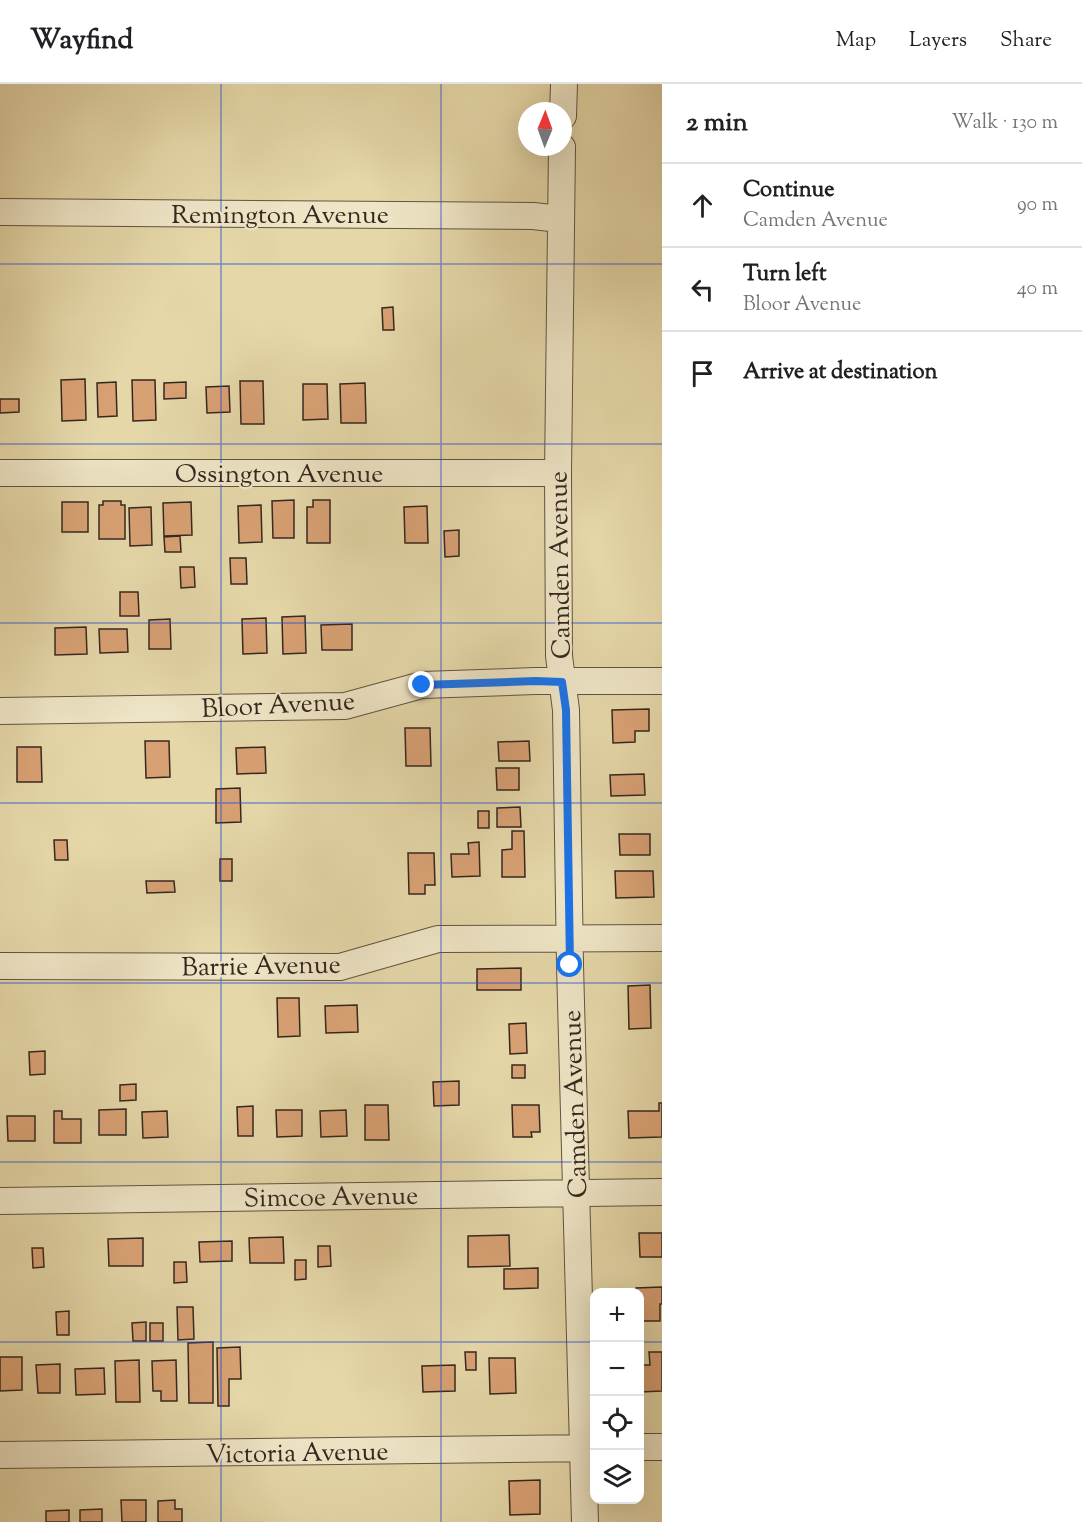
<!DOCTYPE html>
<html lang="en">
<head>
<meta charset="utf-8">
<style>
  body { margin:0; font-family:"Sorts Mill Goudy",serif; background:#f2f2f2; color:#202124 }
  .controls { position:absolute; right:18px; bottom:18px; display:grid; overflow:hidden; border-radius:12px; box-shadow:0 6px 24px #0002 }
  .controls button { width:54px; height:54px; display:grid; place-items:center; padding:0; border:0; border-bottom:2px solid #e0e0e0; background:#fff; color:#202124; font:30px sans-serif }
  .compass { position:absolute; left:518px; top:18px; width:54px; height:54px; border-radius:50%; background:#fff; box-shadow:0 6px 24px #0002; rotate:1deg }
  .stop { position:absolute; width:18px; height:18px; margin:-14px; border:4px solid #1a73e8; border-radius:50%; background:#fff }
  .stop.end { background:#1a73e8; border-color:#fff; box-shadow:0 2px 6px #0008 }
  .list { margin:0; padding:0; list-style:none }
  h2 { display:flex; justify-content:space-between; align-items:center; height:78px; margin:0; padding:0 24px; font-size:26px }
  h2 small { font-size:20px; font-weight:400; color:#757577 }
  .list li { display:grid; grid-template-columns:39px 1fr auto; gap:18px; align-items:center; box-sizing:border-box; height:84px; padding:0 24px; border-top:2px solid #e0e0e0 }
  .list b { display:block; font-size:22px; white-space:nowrap }
  .list p { margin:0; font-size:20px; white-space:nowrap; color:#757577 }
  .list em { font-size:20px; font-style:normal; color:#757577 }
  .icon { flex:none; width:33px; height:33px; fill:none; stroke:currentColor; stroke-width:2; stroke-linecap:round; stroke-linejoin:round }
  .map { position:relative; flex:none; width:662px; height:1438px; overflow:hidden }
  header { display:flex; align-items:center; gap:36px; box-sizing:border-box; height:84px; padding:0 30px; background:#fff; border-bottom:2px solid #e0e0e0 }
  header strong { font-size:28px }
  nav { display:flex; gap:33px; margin-inline-start:auto; font-size:21px }
  main { display:flex }
  aside { flex:1; background:#fff }
  .map>svg:first-child { display:block }
</style>
</head>
<body>
<header>
<strong>Wayfind</strong>
<nav><a>Map</a><a>Layers</a><a>Share</a></nav>
</header>
<main>
<div class="map">
<svg width="662" height="1438" viewBox="0 0 662 1438">
  <rect width="100%" height="100%" fill="#e5d7a8"/>
  <filter id="stains"><feTurbulence type="fractalNoise" baseFrequency=".00333" numOctaves="4"/><feColorMatrix values="0 0 0 0 .2 0 0 0 0 .09 0 0 0 0 .02 0 0 0 .5 -.17"/></filter>
  <radialGradient id="worn" r=".72"><stop offset=".6" stop-color="#630" stop-opacity="0"/><stop offset="1" stop-color="#630" stop-opacity=".3"/></radialGradient>
  <path fill="#d8a174" stroke="#36271f" stroke-width="1.5" d="M393,223L394,246H383L382,224Z
    M85,295L86,336L62,337L61,296Z
    M132,296H155L156,336L133,337Z
    M240,297H263L264,340H241Z
    M116,298L117,332L98,333L97,299Z
    M186,298V314L164,315V299Z
    M365,299L366,339H341L340,300Z
    M303,300H327L328,335L303,336Z
    M229,302L230,328L207,329L206,303Z
    M0,315H19V328L0,329Z
    M294,416V454H273L272,417Z
    M313,416H330V459H307V423H313Z
    M103,417H121V421H125V455H99V421H103Z
    M62,418H88V448H62Z
    M191,418L192,451L164,452L163,419Z
    M261,421L262,458L239,459L238,422Z
    M427,422L428,459H405L404,423Z
    M151,423L152,461L130,462L129,424Z
    M459,446V472L445,473L444,447Z
    M180,452L181,468H165L164,453Z
    M230,474H246L247,500H231Z
    M180,483H194L195,503L181,504Z
    M120,508H138L139,532H120Z
    M305,532L306,569L283,570L282,533Z
    M266,534L267,569L243,570L242,535Z
    M170,535L171,565H149V536Z
    M352,540V566H322L321,541Z
    M86,543L87,570L55,571V544Z
    M99,545H127L128,568L100,569Z
    M649,625V647H635V658L613,659L612,626Z
    M405,644H430L431,682H406Z
    M145,657H169L170,693L146,694Z
    M529,657L530,677H499L498,658Z
    M17,663H41L42,698H17Z
    M265,663L266,689L237,690L236,664Z
    M496,684H519V706H497Z
    M644,690L645,711L611,712L610,691Z
    M240,704L241,738L216,739V705Z
    M520,723L521,743H497V724Z
    M478,727H489V744H478Z
    M512,747H524L525,793H502V766L512,765Z
    M619,750H650V771H620Z
    M54,756H67L68,776H55Z
    M479,758L480,792L452,793L451,770H469L468,759Z
    M408,769H434L435,801H425V810H409Z
    M220,775H232V797H220Z
    M615,787H653L654,813L616,814Z
    M146,797H174L175,808L147,809Z
    M521,884V906H477V885Z
    M650,901L651,944L629,945L628,902Z
    M277,914H299L300,952L278,953Z
    M357,921L358,948L326,949L325,922Z
    M526,939L527,969L510,970L509,940Z
    M45,967V990L30,991L29,968Z
    M512,981H525V994H512Z
    M459,997V1021L434,1022L433,998Z
    M136,1000V1016L120,1017V1001Z
    M659,1019H662V1053L629,1054L628,1027H659Z
    M365,1021H388L389,1056H365Z
    M512,1021H539L540,1048H531L532,1053H513Z
    M253,1022V1052H238L237,1023Z
    M126,1025V1051H99V1026Z
    M276,1026H302V1052L277,1053Z
    M346,1026L347,1052L321,1053L320,1027Z
    M54,1027H62V1035H81V1059H54Z
    M167,1027L168,1053L143,1054L142,1028Z
    M7,1032H35V1057H8Z
    M639,1149H662V1173H640Z
    M509,1151L510,1182L468,1183V1152Z
    M283,1153L284,1179H250L249,1154Z
    M143,1154V1182H109L108,1155Z
    M232,1157V1177L200,1178L199,1158Z
    M318,1162H330L331,1182L318,1183Z
    M32,1164H43L44,1183L33,1184Z
    M295,1176H306V1195L295,1196Z
    M174,1178H186L187,1198L174,1199Z
    M538,1184V1204L504,1205V1185Z
    M662,1203V1220H660V1237H640V1208H636V1204Z
    M177,1223H193L194,1255L178,1256Z
    M69,1227V1251H57L56,1228Z
    M146,1238V1257H133L132,1239Z
    M150,1239H163V1257H150Z
    M213,1258V1319H189L188,1259Z
    M240,1263L241,1295H229V1322H218L217,1264Z
    M465,1268H476V1286H466Z
    M649,1268H662V1307L640,1308V1281H650Z
    M0,1273H22V1306L0,1307Z
    M489,1274H515L516,1309L490,1310Z
    M139,1276L140,1318H116L115,1277Z
    M176,1276L177,1317H161V1307H153L152,1277Z
    M60,1280V1309H38L36,1281Z
    M455,1281V1307L423,1308L422,1282Z
    M104,1284L105,1310L76,1311L75,1285Z
    M540,1396V1430L510,1431L509,1397Z
    M121,1416H146V1438H122Z
    M175,1416V1425H182V1438H158V1417Z
    M102,1425V1438H80V1426Z
    M69,1426V1438H46V1427Z"/>
  <g fill="none" stroke-linecap="round" stroke-linejoin="round">
    <defs>
      <path id="minor" d="M563,32L564,0
        M562,63L558,389L559,572L566,626L570,881L585,1438
        M0,128L533,132L560,135
        M0,389H558
        M0,627L345,622L422,601L535,597H662
        M0,882L340,883L438,855L662,854
        M0,1117L662,1108
        M640,1363H662
        M0,1371L594,1364"/>
    </defs>
    <use href="#minor" stroke="#625341" stroke-width="28"/>
    <use href="#minor" stroke="#eee5c6" stroke-width="26"/>
  </g>
  <g fill="none" stroke-linecap="round" stroke-linejoin="round">
    <path stroke="#1a73e8" stroke-width="8" d="M422,601L535,597L562,598L566,626L570,881"/>
  </g>
  <path fill="none" stroke="#1d4ed8" stroke-width="1.5" stroke-opacity="0.55" d="M221,0V1438M441,0V1438M0,180H662M0,360H662M0,539H662M0,719H662M0,899H662M0,1078H662M0,1258H594M640,1258H662"/>
  <g text-anchor="middle" stroke-width="4.5" stroke-linejoin="round" paint-order="stroke">
    <g font-size="26" fill="#36271f" stroke="#eee5c6">
      <text x="280" y="139">Remington Avenue</text>
      <text x="279" y="398">Ossington Avenue</text>
      <text transform="translate(559 481) rotate(-91)" y="9">Camden Avenue</text>
      <text transform="translate(278 620) rotate(-3)" y="9">Bloor Avenue</text>
      <text transform="translate(261 881) rotate(-1)" y="9">Barrie Avenue</text>
      <text transform="translate(574 1020) rotate(-92)" y="9">Camden Avenue</text>
      <text transform="translate(331 1112) rotate(-1)" y="9">Simcoe Avenue</text>
      <text transform="translate(297 1368) rotate(-1)" y="9">Victoria Avenue</text>
    </g>
  </g>
  <rect width="100%" height="100%" filter="url(#stains)"/>
  <rect width="100%" height="100%" fill="url(#worn)"/>
</svg>
<div class="controls">
<button>+</button>
<button>−</button>
<button><svg class="icon" aria-label="locate" viewBox="0 0 24 24"><circle cx="12" cy="12" r="6"/><path d="M12 2v4M12 18v4M2 12h4M18 12h4"/></svg></button>
<button><svg class="icon" aria-label="layers" viewBox="0 0 24 24"><path d="M12 4l9 5-9 5-9-5zM3 14l9 5 9-5"/></svg></button>
</div>
<svg class="compass" viewBox="-18 -18 36 36"><path d="M0-13l5 13h-10z" fill="#e53935"/><path d="M0 13l5-13h-10z" fill="#757577"/></svg>
<div class="stop" style="left:570px;top:881px"></div>
<div class="stop end" style="left:422px;top:601px"></div>
</div>
<aside>
<h2>2 min<small>Walk · 130 m</small></h2>
<ul class="list">
<li><svg class="icon" aria-label="ahead" viewBox="0 0 24 24"><path d="M12 20V5M6 11l6-6 6 6"/></svg><div><b>Continue</b><p>Camden Avenue</p></div><em>90 m</em></li>
<li><svg class="icon" aria-label="left" viewBox="0 0 24 24"><path d="M17 20v-9H6M10 6l-5 5 5 5"/></svg><div><b>Turn left</b><p>Bloor Avenue</p></div><em>40 m</em></li>
<li><svg class="icon" aria-label="arrive" viewBox="0 0 24 24"><path d="M6 21V4h12l-3 4 3 4H6"/></svg><div><b>Arrive at destination</b></div></li>
</ul>
</aside>
</main>
</body>
</html>
